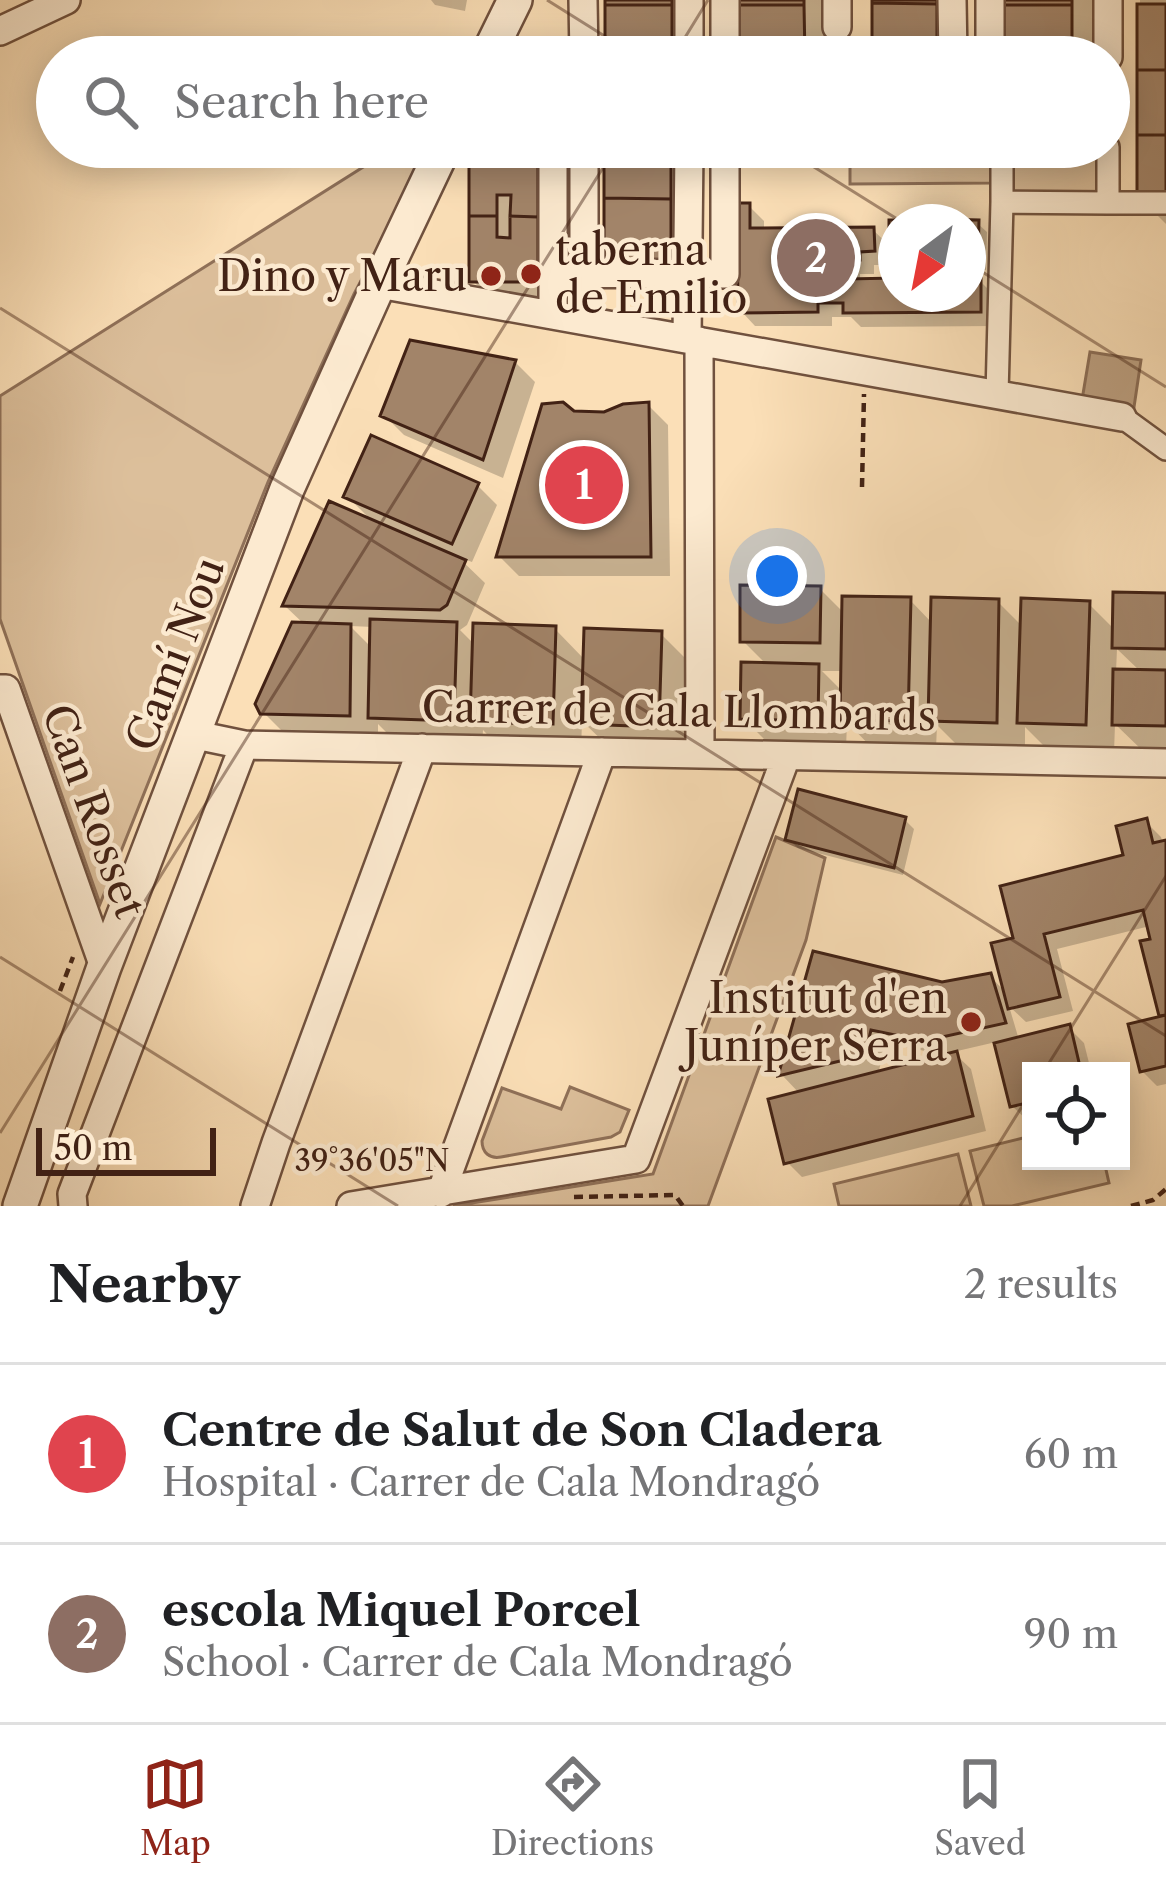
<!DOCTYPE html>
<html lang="en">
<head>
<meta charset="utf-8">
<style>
  body { margin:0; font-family:"Libre Caslon Text",serif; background:#f6f6f6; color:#202124 }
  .controls { position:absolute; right:36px; bottom:36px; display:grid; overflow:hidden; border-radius:0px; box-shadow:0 6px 30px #0003 }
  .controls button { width:108px; height:108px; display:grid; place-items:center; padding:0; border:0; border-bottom:3px solid #e0e0e0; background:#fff; color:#202124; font:60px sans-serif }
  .compass { position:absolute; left:878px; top:204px; width:108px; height:108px; border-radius:50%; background:#fff; box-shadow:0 6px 30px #0003; rotate:212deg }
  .scale { position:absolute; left:36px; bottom:30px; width:180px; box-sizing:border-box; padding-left:12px; border:6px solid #422215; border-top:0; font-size:33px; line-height:42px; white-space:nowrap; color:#422215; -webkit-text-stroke:9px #fcead0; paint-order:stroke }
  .you { position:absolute; left:777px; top:576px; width:42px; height:42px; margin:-30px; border:9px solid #fff; border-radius:50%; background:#1a73e8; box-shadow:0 0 0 18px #1a73e833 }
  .badge { display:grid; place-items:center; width:78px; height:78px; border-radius:50%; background:#8f2418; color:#fff; font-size:39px; font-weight:700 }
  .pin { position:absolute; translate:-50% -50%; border:6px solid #fff; box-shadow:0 3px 12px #0006 }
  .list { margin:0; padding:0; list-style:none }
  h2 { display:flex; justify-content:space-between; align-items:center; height:156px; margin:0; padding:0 48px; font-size:51px }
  h2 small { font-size:39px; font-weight:400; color:#757577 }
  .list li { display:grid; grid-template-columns:78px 1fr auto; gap:36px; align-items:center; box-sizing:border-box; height:180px; padding:0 48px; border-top:3px solid #e0e0e0 }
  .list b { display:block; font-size:45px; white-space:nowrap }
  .list p { margin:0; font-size:39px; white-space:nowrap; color:#757577 }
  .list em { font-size:39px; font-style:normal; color:#757577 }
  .icon { flex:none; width:66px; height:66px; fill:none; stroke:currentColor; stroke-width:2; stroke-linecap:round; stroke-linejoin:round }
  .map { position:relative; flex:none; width:1166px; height:1206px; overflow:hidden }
  .search { position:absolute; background:#fff; box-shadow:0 6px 30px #0003; left:36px; right:36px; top:36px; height:132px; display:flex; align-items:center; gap:30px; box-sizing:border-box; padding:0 42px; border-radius:66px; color:#757577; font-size:45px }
  .sheet { height:516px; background:#fff }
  nav { display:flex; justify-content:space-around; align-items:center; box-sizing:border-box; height:168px; border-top:3px solid #e0e0e0; background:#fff; font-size:33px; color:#757577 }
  nav a { display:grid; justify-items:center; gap:6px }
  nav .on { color:#8f2418 }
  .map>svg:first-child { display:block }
</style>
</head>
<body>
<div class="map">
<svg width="1166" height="1206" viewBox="0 0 1166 1206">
  <rect width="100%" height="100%" fill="#fbdfb7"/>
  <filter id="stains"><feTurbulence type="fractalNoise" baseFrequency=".00167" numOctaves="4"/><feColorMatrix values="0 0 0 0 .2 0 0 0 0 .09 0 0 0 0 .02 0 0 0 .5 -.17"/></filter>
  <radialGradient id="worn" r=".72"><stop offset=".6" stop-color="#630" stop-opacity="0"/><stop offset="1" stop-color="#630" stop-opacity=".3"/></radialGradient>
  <path fill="#dcbf9b" stroke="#8f7058" stroke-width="3" d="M395,147H431L354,294L268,482L100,904L0,619V396Z
    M850,147H992V183L850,184Z
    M1002,147H1108V203L1002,202Z
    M776,837L825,858L806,940L708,1206H453L653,1174Z
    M570,1087L629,1110L620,1132L611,1137L501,1157C490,1159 482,1153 482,1141L502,1088L561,1109Z
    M1031,1136V1161H1104L1109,1183L1012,1206H984L970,1151Z
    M958,1154L971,1206H839L834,1184Z"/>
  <path fill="#bc9f80" stroke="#8b6d55" stroke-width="3" d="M1090,352L1141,360L1134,407L1082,400Z"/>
  <path fill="#0003" fill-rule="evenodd" d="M431,0H467L465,11L435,5Z
    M608,0H700V57H607Z
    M740,0H832V45H843L846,49V57H740Z
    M875,0H965V57H875Z
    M1006,0H1100V57H1007Z
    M1140,0H1166V224L1140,198Z
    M607,147H699V292L636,291L607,262Z
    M472,154H536L566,183V310L501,309L472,280Z
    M749,206L764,221V230H873L892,248L896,223V265L888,257V265H874V274H860V282L896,281V294H968V281H980L995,296V326L861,327L851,317H832V326H755L741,311Z
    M968,222L977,223L987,232L986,270H968Z
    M515,362L535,382L503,478L404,435L384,415Z
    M648,405L668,425L670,576H519L500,557L573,414L604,415Z
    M477,485L497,505L472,562L458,557L485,583L467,625L460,630L475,645L555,629L586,661L661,634L690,663L687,755L614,752L582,721L581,752L502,750L483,730L482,748L400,746L378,724V744L292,741L263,712L305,625L285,606L375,524L347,496ZM350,626L373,627V649Z
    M820,589L845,614L910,600L933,624L998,602L1023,627L1089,604L1116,631L1166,596V754L1145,753L1115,724L1114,753L1049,751L1025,727V750L961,749L937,725L936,749L872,748L847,722L846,749L772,747L743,718L767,665L743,641ZM1117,649L1141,672H1116ZM822,671H844L843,692Z
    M905,820L914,829L903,875L798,848L788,839Z
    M1146,822L1161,837L1163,844L1166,843V1084L1157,1086L1142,1071L1163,1018L1144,943L1154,941L1150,926L1057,949L1073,1011L1026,1022L1009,1006L1019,1040L1069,1028L1084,1043L1091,1071H1031V1119L1027,1120L1012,1106L996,1042L953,1052L971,1069L986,1131L802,1177L787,1162L800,1094L782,1075L942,985L990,976L1007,994L1016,940L1127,857ZM886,1043L949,1056L878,1074Z"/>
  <path fill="#a28469" stroke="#422215" stroke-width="3" d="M605,0H672V5H605Z
    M737,0H804V5H737Z
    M872,0H937V4L872,3Z
    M1004,0H1072V5H1004Z
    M872,3L937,4V57H872Z
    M1137,4H1166V70H1137Z
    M605,5H672V57H605Z
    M737,5H804L805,57H737Z
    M1004,5H1072V57H1004Z
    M832,42H844V57H832Z
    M1137,70H1166V135H1137Z
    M1137,135H1166V199H1137Z
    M604,147H671V199L604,198Z
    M469,151H538V217L510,216L511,195H497V216H469Z
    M604,198L671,199V264L604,263Z
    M737,203H750V228L874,227L875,251L860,252V260H846V279L896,278V294H968V278H981V312L843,313V303H818V312L738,313Z
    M469,216H497V237L510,238V216L538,217V282H469Z
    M939,219L979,220L978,262H968V222H939Z
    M889,220H928L896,222V262L889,261Z
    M410,340L516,360L483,460L380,416Z
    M563,402L574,411L604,412L623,404L649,402L651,557H496L542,404Z
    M371,435L479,483L452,544L343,497Z
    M329,501L466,560L447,605L440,610L282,606Z
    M740,585L821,586L820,643L740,642Z
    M1113,592L1166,593V649L1112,648Z
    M842,596L911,597L908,721L840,720Z
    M931,597L999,599L997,723L928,721Z
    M1021,598L1090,601L1086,725L1017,723Z
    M370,619L457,622L454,721L368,718Z
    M292,622L351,624L350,716L260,714L255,704Z
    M473,623L556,626L553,724L470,722Z
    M584,628L662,631L659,727L581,724Z
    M741,662L819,664L818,721L740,719Z
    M1113,669L1166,670V726L1112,725Z
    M798,789L906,817L894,868L785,840Z
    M1147,818L1153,843L1166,840V1015L1159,1016L1140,941L1150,939L1143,910L1044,934L1060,997L1008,1009L991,943L1013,938L1000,886L1123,855L1116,826Z
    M813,951L942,982L991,973L1006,1023L924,1041L871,1030L865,1055L778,1076Z
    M1166,1015V1066L1140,1072L1128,1024Z
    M1070,1024L1081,1071H1031V1102L1010,1107L994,1043Z
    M957,1051L973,1116L784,1164L768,1099Z"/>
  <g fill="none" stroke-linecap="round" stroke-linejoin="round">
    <defs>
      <path id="pedestrian" d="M1002,147V202L1108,203V147
        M1108,203H1166
        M997,395L1002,202
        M1122,417L1166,449"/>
      <path id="minor" d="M583,0L584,57
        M837,0V27
        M952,0L953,57
        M990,0V57
        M1108,0V57
        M0,31L66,0
        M689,57V0
        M725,57V0
        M554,273L725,274V147
        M379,284L1122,417
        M553,315V153H584
        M584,320V147
        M687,339L689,147
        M699,341L700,754
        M0,689H6L104,967
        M191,734L244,745L1166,763
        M441,1193L602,752
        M73,1206L72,1194L244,745
        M255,1206L276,1143L422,748
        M351,1206L636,1159L786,757"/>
      <path id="tertiary" d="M487,57L515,0
        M20,1206L104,967L287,489L379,284L444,147"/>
    </defs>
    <use href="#pedestrian" stroke="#70513e" stroke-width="26"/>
    <use href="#minor" stroke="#70513e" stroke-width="32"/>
    <use href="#tertiary" stroke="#70513e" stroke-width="38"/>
    <path stroke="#422215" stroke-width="4.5" stroke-dasharray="9 6" stroke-linecap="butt" d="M814,57L815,39
      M862,487L864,394
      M60,991L73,957
      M574,1197L675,1195L683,1206
      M1131,1206L1153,1200L1166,1189"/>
    <use href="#pedestrian" stroke="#fcead0" stroke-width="21"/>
    <use href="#minor" stroke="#fcead0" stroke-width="27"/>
    <use href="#tertiary" stroke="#fcead0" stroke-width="33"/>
  </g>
  <path fill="none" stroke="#422215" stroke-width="3" stroke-opacity="0.45" d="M547,0L638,57M673,57L708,0M782,147L902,222M968,263L1166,387M0,308L1166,1036M0,957L398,1206M1044,1071L1166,876M0,1133L616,147M960,1206L1031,1092"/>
  <g fill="#8f2418" stroke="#fcead0" stroke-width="4.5">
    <circle cx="531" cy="274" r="12"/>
    <circle cx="491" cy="276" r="12"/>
    <circle cx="971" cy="1022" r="12"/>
  </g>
  <g text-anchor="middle" stroke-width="9" stroke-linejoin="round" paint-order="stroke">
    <g font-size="42" fill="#422215" stroke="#fcead0" text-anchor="end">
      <text x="555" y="265" text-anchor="start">taberna<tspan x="555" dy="48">de Emilio</tspan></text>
      <text x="467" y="291">Dino y Maru</text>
      <text x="947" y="1013">Institut d'en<tspan x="947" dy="48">Juníper Serra</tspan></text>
    </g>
    <g font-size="42" fill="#422215" stroke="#fcead0">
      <text transform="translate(175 654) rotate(-69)" y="15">Camí Nou</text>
      <text transform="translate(679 711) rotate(1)" y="15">Carrer de Cala Llombards</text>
      <text transform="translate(94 811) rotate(70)" y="15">Can Rosset</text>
    </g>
  </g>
  <g font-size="30" text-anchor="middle" fill="#422215" stroke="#fcead0" stroke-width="9" stroke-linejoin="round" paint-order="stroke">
    <text x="372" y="1171">39°36'05"N</text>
  </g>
  <rect width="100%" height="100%" filter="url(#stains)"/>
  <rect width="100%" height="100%" fill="url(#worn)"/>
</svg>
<div class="controls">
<button><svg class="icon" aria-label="locate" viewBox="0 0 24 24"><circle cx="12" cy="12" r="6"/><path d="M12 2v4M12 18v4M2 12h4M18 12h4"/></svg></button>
</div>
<svg class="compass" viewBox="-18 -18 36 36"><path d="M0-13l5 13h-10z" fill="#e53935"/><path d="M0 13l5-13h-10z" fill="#757577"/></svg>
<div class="scale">50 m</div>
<div class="you"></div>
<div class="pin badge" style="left:584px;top:485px;background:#e0444e">1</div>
<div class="pin badge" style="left:816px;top:258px;background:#8d6e63">2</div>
<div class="search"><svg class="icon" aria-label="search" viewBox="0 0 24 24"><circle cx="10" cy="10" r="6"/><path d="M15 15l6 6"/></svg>Search here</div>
</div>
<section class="sheet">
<h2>Nearby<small>2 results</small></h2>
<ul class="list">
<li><span class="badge" style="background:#e0444e">1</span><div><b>Centre de Salut de Son Cladera</b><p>Hospital · Carrer de Cala Mondragó</p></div><em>60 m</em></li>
<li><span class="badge" style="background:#8d6e63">2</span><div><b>escola Miquel Porcel</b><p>School · Carrer de Cala Mondragó</p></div><em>90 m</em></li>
</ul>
</section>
<nav>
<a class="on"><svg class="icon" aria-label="map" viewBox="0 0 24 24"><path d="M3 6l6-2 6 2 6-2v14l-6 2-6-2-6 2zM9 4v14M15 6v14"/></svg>Map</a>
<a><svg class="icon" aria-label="directions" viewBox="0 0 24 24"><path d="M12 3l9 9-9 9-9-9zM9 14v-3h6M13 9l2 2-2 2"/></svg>Directions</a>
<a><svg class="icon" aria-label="saved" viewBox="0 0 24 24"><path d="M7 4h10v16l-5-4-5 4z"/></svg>Saved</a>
</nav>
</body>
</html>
